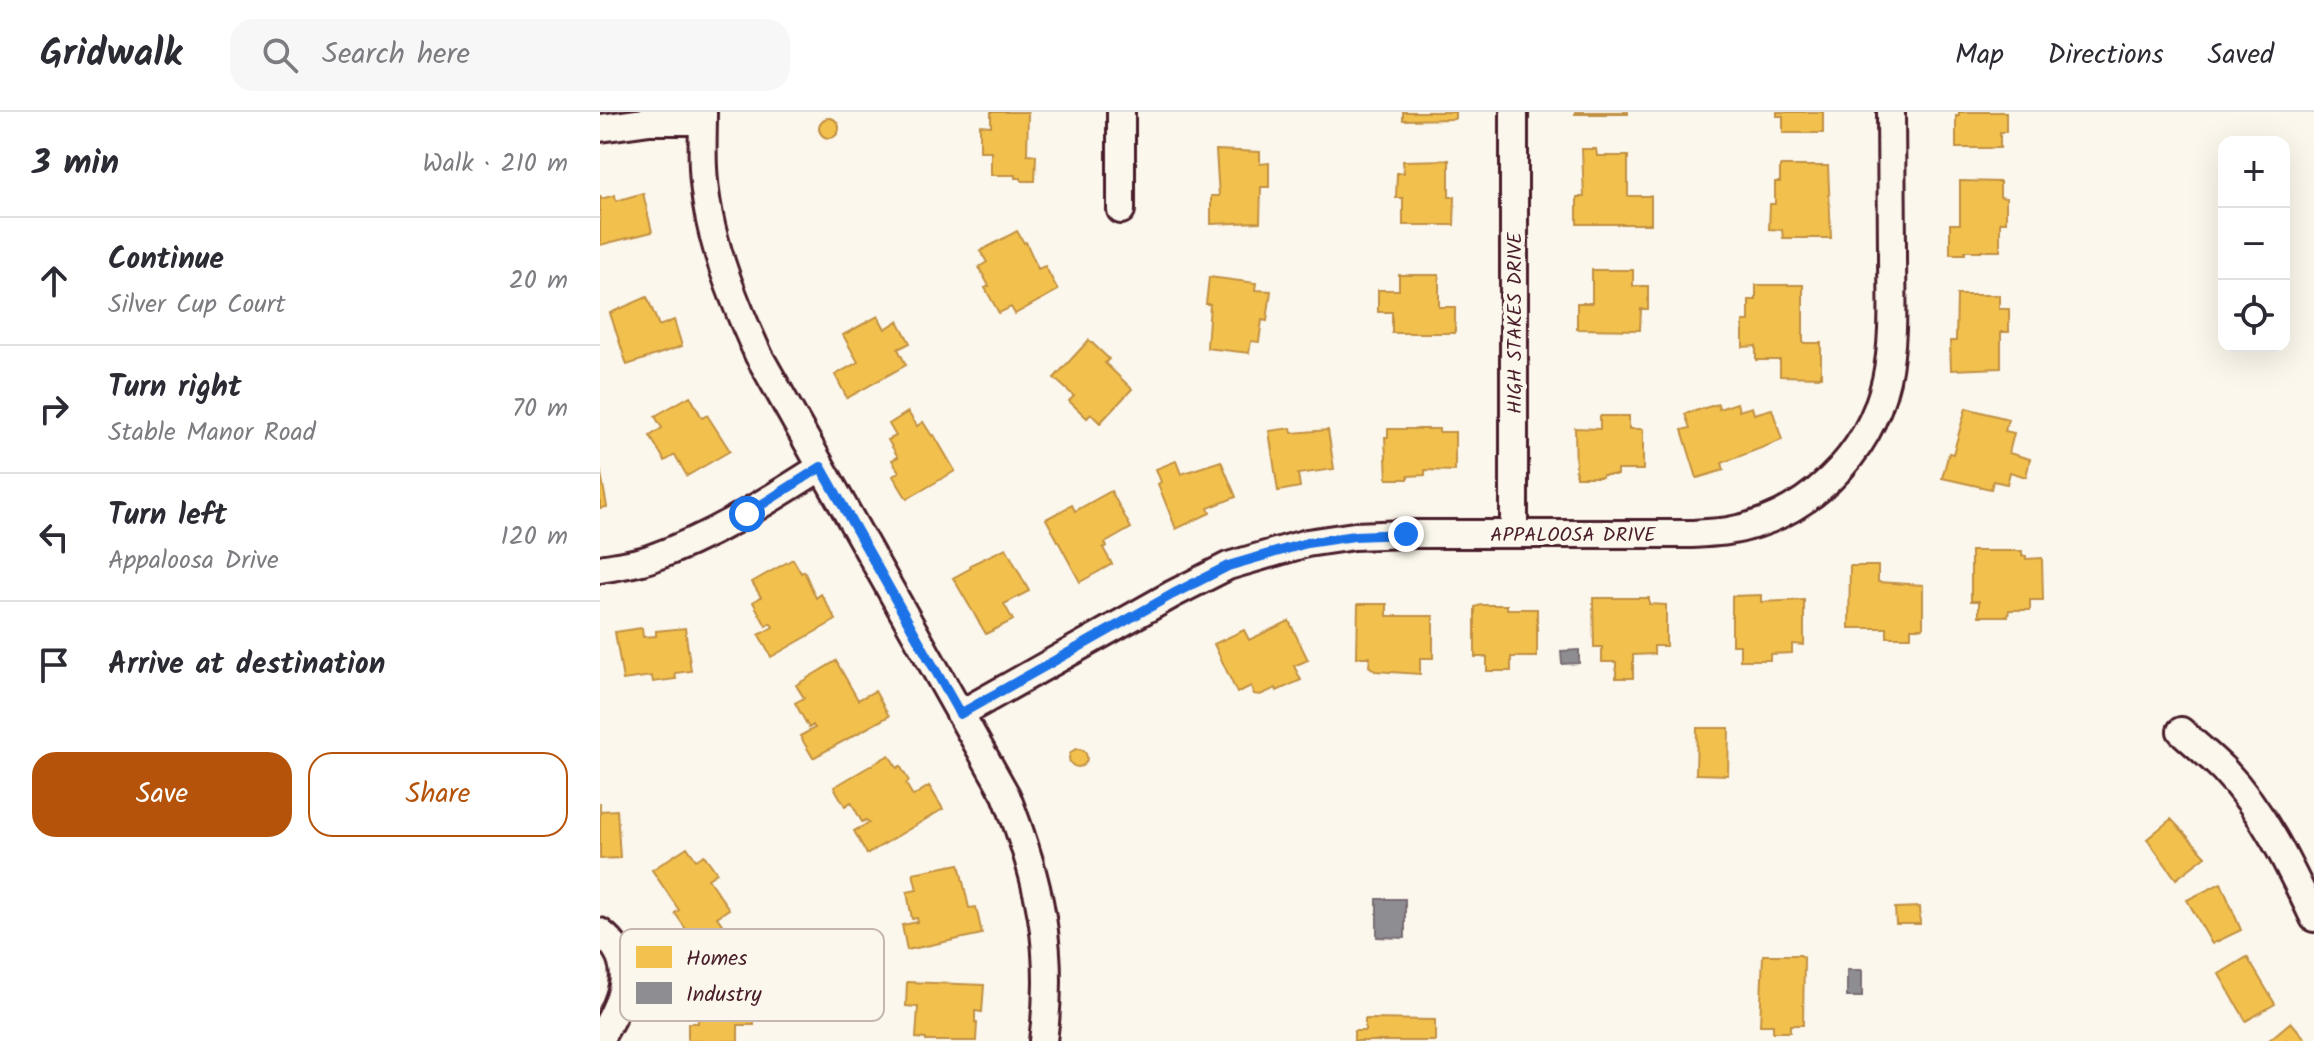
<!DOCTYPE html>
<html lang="en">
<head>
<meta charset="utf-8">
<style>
  body { margin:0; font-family:Kalam,sans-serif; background:#f7f7f7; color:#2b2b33 }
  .controls { position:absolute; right:24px; top:24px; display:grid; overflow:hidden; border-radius:16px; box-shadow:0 8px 32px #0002 }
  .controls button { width:72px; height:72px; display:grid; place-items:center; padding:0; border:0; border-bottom:2px solid #e1e1e2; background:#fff; color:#2b2b33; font:40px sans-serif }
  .stop { position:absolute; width:24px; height:24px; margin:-18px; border:6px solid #1a73e8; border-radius:50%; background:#fff }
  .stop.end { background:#1a73e8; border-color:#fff; box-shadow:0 2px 8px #0008 }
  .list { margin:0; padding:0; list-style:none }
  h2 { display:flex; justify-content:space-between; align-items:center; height:104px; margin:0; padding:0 32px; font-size:34px }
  h2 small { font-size:26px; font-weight:400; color:#7c7c81 }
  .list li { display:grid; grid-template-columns:52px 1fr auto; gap:24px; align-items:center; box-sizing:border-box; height:128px; padding:0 32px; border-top:2px solid #e1e1e2 }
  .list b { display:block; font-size:30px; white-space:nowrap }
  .list p { margin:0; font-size:26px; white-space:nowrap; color:#7c7c81 }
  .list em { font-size:26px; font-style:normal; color:#7c7c81 }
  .actions { display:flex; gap:16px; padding:24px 32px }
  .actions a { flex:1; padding:18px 0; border:2px solid #b45309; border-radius:24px; text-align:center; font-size:28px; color:#b45309 }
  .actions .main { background:#b45309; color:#fff }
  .icon { flex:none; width:44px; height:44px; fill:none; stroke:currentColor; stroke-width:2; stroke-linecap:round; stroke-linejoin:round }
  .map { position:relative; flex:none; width:1714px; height:929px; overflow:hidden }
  header { display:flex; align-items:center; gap:48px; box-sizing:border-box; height:112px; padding:0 40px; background:#fff; border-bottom:2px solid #e1e1e2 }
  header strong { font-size:38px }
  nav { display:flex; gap:44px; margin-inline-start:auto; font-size:28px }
  .search { width:560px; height:72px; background:#f7f7f7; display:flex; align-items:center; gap:20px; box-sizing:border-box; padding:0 28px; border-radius:24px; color:#7c7c81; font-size:30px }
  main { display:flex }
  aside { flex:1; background:#fff }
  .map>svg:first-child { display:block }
</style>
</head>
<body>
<header>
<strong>Gridwalk</strong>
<div class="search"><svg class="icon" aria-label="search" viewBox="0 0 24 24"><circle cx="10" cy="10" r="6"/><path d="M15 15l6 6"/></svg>Search here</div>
<nav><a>Map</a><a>Directions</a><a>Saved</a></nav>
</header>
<main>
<aside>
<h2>3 min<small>Walk · 210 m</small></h2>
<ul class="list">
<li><svg class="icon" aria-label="ahead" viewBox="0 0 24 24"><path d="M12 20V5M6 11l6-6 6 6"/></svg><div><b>Continue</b><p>Silver Cup Court</p></div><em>20 m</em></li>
<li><svg class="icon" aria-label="right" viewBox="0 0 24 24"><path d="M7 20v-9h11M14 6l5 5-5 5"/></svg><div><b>Turn right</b><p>Stable Manor Road</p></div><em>70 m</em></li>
<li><svg class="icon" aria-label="left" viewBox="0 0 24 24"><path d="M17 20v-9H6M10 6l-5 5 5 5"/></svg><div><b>Turn left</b><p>Appaloosa Drive</p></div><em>120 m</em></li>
<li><svg class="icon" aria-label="arrive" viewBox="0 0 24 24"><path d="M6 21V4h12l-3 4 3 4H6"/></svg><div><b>Arrive at destination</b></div></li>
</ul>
<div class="actions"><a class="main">Save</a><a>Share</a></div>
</aside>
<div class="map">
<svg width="1714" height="929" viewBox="0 0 1714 929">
  <rect width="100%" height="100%" fill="#fbf7ec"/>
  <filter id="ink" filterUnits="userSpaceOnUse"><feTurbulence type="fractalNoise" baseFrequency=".0125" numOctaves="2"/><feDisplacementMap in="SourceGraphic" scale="16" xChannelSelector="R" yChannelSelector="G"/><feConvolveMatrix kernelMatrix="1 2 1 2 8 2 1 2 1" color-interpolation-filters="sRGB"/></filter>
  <g filter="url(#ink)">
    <path fill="#f2c14e" stroke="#c09044" stroke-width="2" d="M391,0H428L427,42L436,43L435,69H422L421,66H415V63H391V39H380V13L391,14Z
      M803,0H855V7L803,8Z
      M975,0H1028V2H975Z
      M1177,0H1223V21H1183V4H1177Z
      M1359,0H1406V20H1400V36H1356V4H1359Z
      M219 16a10 10 0 1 1 20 0a10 10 0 1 1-20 0Z
      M982,37H996L997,44H1028V84H1051V112H977V85H984Z
      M616,38L660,40V52L669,51V75H661L660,110L611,112V84H619Z
      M849,48V85H855L854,113H803V86H796L797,61H804L803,49Z
      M1180,54H1228L1231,126H1183L1182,118L1169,117L1170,92H1175V70H1180Z
      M1360,69L1400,70V85L1406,86V110H1400V139H1365V142H1350V112H1360Z
      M43,81L52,120L0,133V83L1,87L15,83L16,89Z
      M417,119L424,131L426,130L438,157L445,154L458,178L415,202L411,195L399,201L385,176L389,174L379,155L387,150L380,139Z
      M992,158H1033V174H1048V197H1041L1040,218L977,217V191H992Z
      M799,163H839V195H855V221H792V200H778V178H799Z
      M609,165L656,171L655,178L671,179L667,209L662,208L659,230L651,229L649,241L607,236L610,192H606Z
      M1156,173H1203V231H1221V265L1180,264V248H1156V234L1143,235V209H1149V188H1156Z
      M1357,183H1399V197H1409V220H1401V256L1351,258L1350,229H1356Z
      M47,185L59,214L74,208L82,234L27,253L10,201Z
      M278,204L285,217L298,209L310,231L298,237L306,253L247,286L235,263L258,250L243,223Z
      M489,228L509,247L505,251L532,277L500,311L491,302L487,306L469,289L474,284L454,266Z
      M90,284L102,306L107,303L130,339L87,364L75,343L65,349L50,324L62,316L55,304Z
      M1137,291L1139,299L1152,295L1154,302L1172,297L1182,328L1122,351L1124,358L1097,366L1082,318L1090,316L1085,302L1118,292L1119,297Z
      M1366,296L1408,307L1405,319L1414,321L1409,341L1430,347L1426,365L1410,360L1407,372L1393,369L1391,377L1342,366L1349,341L1353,342Z
      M308,300L317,314L323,310L332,324L334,323L355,359L307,387L293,364L299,360L292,348L298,345L288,328L296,324L289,312Z
      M1000,304H1029V317H1043V358H1017V363H1003L1002,365H976L975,316L1000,317Z
      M691,316L692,321L728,318L734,357L698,362L700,375L678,379L669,319Z
      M788,317H839V320H855V359L825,358V363L808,364V367H787L785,325H788Z
      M576,349L581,362L621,349L636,385L608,396L610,401L576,417L558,372L561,370L556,357Z
      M0,356L7,395L0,396Z
      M511,379L531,416L505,431L507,434L503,436L512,452L480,470L446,407L472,393L475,399Z
      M406,436L429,479L404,492L413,508L386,522L353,466L371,456L370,453Z
      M1371,439H1422V444H1426V447L1442,446L1443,488H1430V498H1409L1408,504H1379V489H1371Z
      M193,447L201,461L204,459L216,486L221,482L236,508L171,545L159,523L173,515L170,511L166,514L153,490L161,485L152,470Z
      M1250,454H1278V470L1323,473V516H1311V525H1287V516H1249Z
      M1161,483V490L1204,488V533L1192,532V541L1170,542V548H1140V533H1132V484Z
      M993,486H1049V492L1066,493V534H1054V542L1033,543V566H1016V550H1002V535H994Z
      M758,492H787V504H833V546H820V562L775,559L769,554L770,545H757Z
      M881,493H907V497H937V545H911V559H887V545H875V495Z
      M689,509L708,548L694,554L701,568L677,579L676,576L660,583L654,582L651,574L637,581L614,532L644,518L649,528Z
      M42,516L43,525L56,524V519L85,516L91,559L75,561L76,567L53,570L52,564L23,568L15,520Z
      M236,549L258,588L275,579L289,604L213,646L200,624L215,616L213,613L209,616L195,591L204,586L196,573Z
      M1097,616H1129L1128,663L1096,662Z
      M469 646a9 9 0 1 1 18 0a9 9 0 1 1-18 0Z
      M289,643L297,656L300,654L309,669L306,672L313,684L329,674L343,697L267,742L254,719L269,711L266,708L262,710L251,690L245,694L234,675Z
      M0,690V699L17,698L20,746L0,747Z
      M1571,707L1606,744L1576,767L1547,727Z
      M87,735L96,748L104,743L117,761L108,767L129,797L117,805L126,818L102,834L92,821L90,823L75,801L79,798L52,758Z
      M359,752L369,796L376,795L382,822L307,838L302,813L318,810L317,806L312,807L307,780L317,778L313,761Z
      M1621,771L1641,818L1612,832L1587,788Z
      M1319,795L1320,812H1296L1295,796Z
      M1163,843H1200L1204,845L1203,913H1190V920H1173V913H1160Z
      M1647,845L1675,892L1646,909L1619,862Z
      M136,866L137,895H154V913H138V929H88V911H98L97,867Z
      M307,870L384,873L382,900L375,899V911H377L376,929H326V927L316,926L318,895L306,894Z
      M765,907L835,908V929H754V919H765Z
      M1691,910L1707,929H1668Z"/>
    <path fill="#8d8d92" stroke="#796c73" stroke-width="2" d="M979,538V551L962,552L961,539Z
      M777,787H805V826L777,825Z
      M1247,858H1262V885H1247Z"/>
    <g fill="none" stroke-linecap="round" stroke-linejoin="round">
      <defs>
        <path id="minor" d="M103,0C103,18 102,37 103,56C106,122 132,185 159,244L406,683C440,769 455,837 443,929
          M0,16L50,9H103
          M521,98V0
          M914,422V0
          M0,457C16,454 34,452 49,447C112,425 166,390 221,355
          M360,602L573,482L628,454L707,431L754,424L806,422H1091C1103,421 1116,421 1128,419C1206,406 1269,344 1286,268C1295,226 1292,183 1292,140C1292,94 1291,47 1291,0
          M1581,619C1595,632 1610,644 1623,657C1664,700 1689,753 1714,806
          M0,820C41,851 21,891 0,926"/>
      </defs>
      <use href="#minor" stroke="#4a1f2b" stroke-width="32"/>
      <use href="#minor" stroke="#fbf7ec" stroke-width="26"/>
    </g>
  </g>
  <g fill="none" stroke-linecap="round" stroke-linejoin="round" filter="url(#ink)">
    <path stroke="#1a73e8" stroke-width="10" d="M147,402L221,355L360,602L573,482L628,454L707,431L754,424L806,422"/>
  </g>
  <g text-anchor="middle" stroke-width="8" stroke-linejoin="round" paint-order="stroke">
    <g font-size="20" fill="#4a1f2b" stroke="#fbf7ec">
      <text transform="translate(914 211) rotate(-90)" y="7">HIGH STAKES DRIVE</text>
      <text x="973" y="429">APPALOOSA DRIVE</text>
    </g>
  </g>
  <rect x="20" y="817" width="264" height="92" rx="12" fill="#fbf7ec" stroke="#c6b6b2" stroke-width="2"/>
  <rect x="36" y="834" width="36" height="22" fill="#f2c14e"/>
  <rect x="36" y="870" width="36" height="22" fill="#8d8d92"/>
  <g font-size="22" fill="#4a1f2b">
    <text x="86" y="853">Homes</text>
    <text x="86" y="889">Industry</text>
  </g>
</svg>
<div class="controls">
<button>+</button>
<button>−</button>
<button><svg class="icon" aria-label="locate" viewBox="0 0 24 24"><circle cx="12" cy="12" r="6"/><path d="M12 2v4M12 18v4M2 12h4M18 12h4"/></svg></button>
</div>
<div class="stop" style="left:147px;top:402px"></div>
<div class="stop end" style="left:806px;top:422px"></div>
</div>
</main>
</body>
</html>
